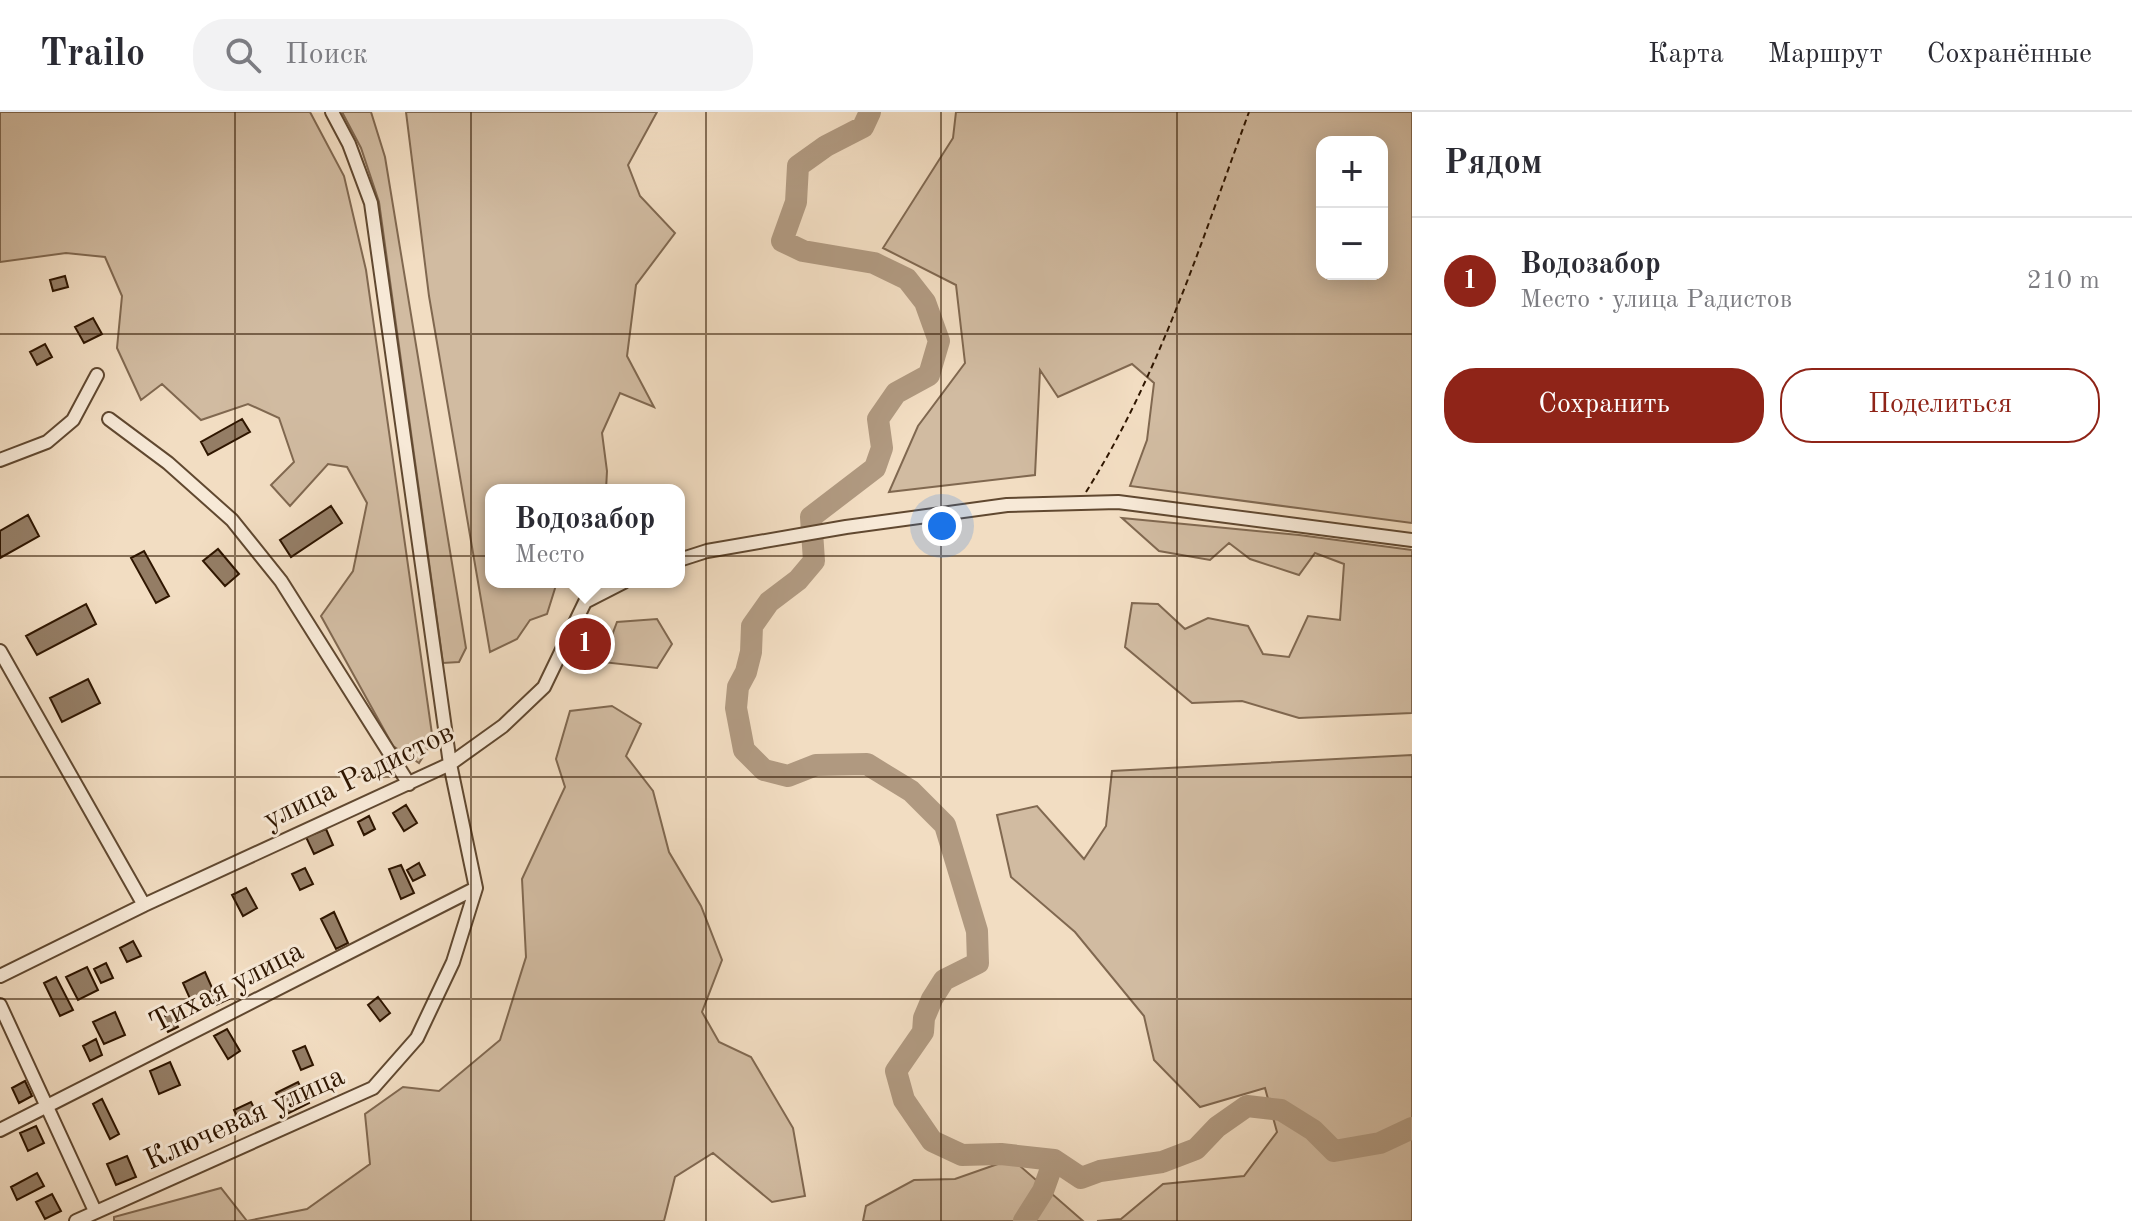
<!DOCTYPE html>
<html lang="ru">
<head>
<meta charset="utf-8">
<style>
  body { margin:0; font-family:"Old Standard TT",serif; background:#f2f2f3; color:#2b2b33 }
  .controls { position:absolute; right:24px; top:24px; display:grid; overflow:hidden; border-radius:16px; box-shadow:0 4px 20px #0003 }
  .controls button { width:72px; height:72px; display:grid; place-items:center; padding:0; border:0; border-bottom:2px solid #e1e1e2; background:#fff; color:#2b2b33; font:40px sans-serif }
  .you { position:absolute; left:942px; top:414px; width:28px; height:28px; margin:-20px; border:6px solid #fff; border-radius:50%; background:#1a73e8; box-shadow:0 0 0 12px #1a73e833 }
  .badge { display:grid; place-items:center; width:52px; height:52px; border-radius:50%; background:#8f2418; color:#fff; font-size:26px; font-weight:700 }
  .pin { position:absolute; translate:-50% -50%; border:4px solid #fff; box-shadow:0 2px 8px #0006 }
  .popup { position:absolute; left:485px; top:372px; width:200px; height:104px; box-sizing:border-box; display:grid; place-content:center; border-radius:16px; background:#fff; filter:drop-shadow(0 2px 6px #0005); font-size:26px; white-space:nowrap; color:#7c7c81 }
  .popup b { font-size:30px; color:#2b2b33 }
  .popup::after { content:''; position:absolute; left:50%; top:100%; margin-left:-16px; border:16px solid transparent; border-top-color:#fff }
  .list { margin:0; padding:0; list-style:none }
  h2 { display:flex; justify-content:space-between; align-items:center; height:104px; margin:0; padding:0 32px; font-size:34px }
  h2 small { font-size:26px; font-weight:400; color:#7c7c81 }
  .list li { display:grid; grid-template-columns:52px 1fr auto; gap:24px; align-items:center; box-sizing:border-box; height:128px; padding:0 32px; border-top:2px solid #e1e1e2 }
  .list b { display:block; font-size:30px; white-space:nowrap }
  .list p { margin:0; font-size:26px; white-space:nowrap; color:#7c7c81 }
  .list em { font-size:26px; font-style:normal; color:#7c7c81 }
  .actions { display:flex; gap:16px; padding:24px 32px }
  .actions a { flex:1; padding:18px 0; border:2px solid #8f2418; border-radius:32px; text-align:center; font-size:28px; color:#8f2418 }
  .actions .main { background:#8f2418; color:#fff }
  .icon { flex:none; width:44px; height:44px; fill:none; stroke:currentColor; stroke-width:2; stroke-linecap:round; stroke-linejoin:round }
  .map { position:relative; flex:none; width:1412px; height:1109px; overflow:hidden }
  header { display:flex; align-items:center; gap:48px; box-sizing:border-box; height:112px; padding:0 40px; background:#fff; border-bottom:2px solid #e1e1e2 }
  header strong { font-size:38px }
  nav { display:flex; gap:44px; margin-inline-start:auto; font-size:28px }
  .search { width:560px; height:72px; background:#f2f2f3; display:flex; align-items:center; gap:20px; box-sizing:border-box; padding:0 28px; border-radius:32px; color:#7c7c81; font-size:30px }
  main { display:flex }
  aside { flex:1; background:#fff }
  .map>svg:first-child { display:block }
</style>
</head>
<body>
<header>
<strong>Trailo</strong>
<div class="search"><svg class="icon" aria-label="search" viewBox="0 0 24 24"><circle cx="10" cy="10" r="6"/><path d="M15 15l6 6"/></svg>Поиск</div>
<nav><a>Карта</a><a>Маршрут</a><a>Сохранённые</a></nav>
</header>
<main>
<div class="map">
<svg width="1412" height="1109" viewBox="0 0 1412 1109">
  <rect width="100%" height="100%" fill="#f2ddc2"/>
  <filter id="stains"><feTurbulence type="fractalNoise" baseFrequency=".0025" numOctaves="4"/><feColorMatrix values="0 0 0 0 .2 0 0 0 0 .09 0 0 0 0 .02 0 0 0 .5 -.17"/></filter>
  <radialGradient id="worn" r=".72"><stop offset=".6" stop-color="#630" stop-opacity="0"/><stop offset="1" stop-color="#630" stop-opacity=".3"/></radialGradient>
  <path fill="#d1bba1" stroke="#806850" stroke-width="2" fill-rule="evenodd" d="M0,0H310L344,64L366,158L433,629L419,651L393,634L321,504L353,459L367,391L347,355L328,352L290,394L271,373L294,350L279,306L248,292L201,308L162,272L141,288L117,236L122,184L105,145L66,141L0,150Z
    M342,0H371L385,45L466,536L459,550L443,551L379,90L361,36Z
    M406,0H657L628,53L640,84L675,121L636,173L627,244L654,295L620,281L602,321L607,359L606,378H491V470H557L547,502L530,508L517,527L490,540L429,184Z
    M956,0H1412V411L1130,374L1147,328L1154,271L1132,252L1058,285L1040,258L1035,363L889,380L918,314L965,251L956,173L883,136L953,26ZM1322,30H1382V162H1322Z
    M1122,406L1299,423L1412,438V601L1299,606L1242,589L1192,591L1125,535L1132,491L1158,492L1185,517L1208,506L1248,514L1263,542L1289,545L1308,504L1340,508L1344,452L1315,441L1299,463L1250,447L1229,431L1210,448L1159,439Z
    M657,507L672,532L657,556L602,550L617,510Z
    M612,594L641,612L626,644L653,679L669,740L701,794L722,848L702,900L719,930L751,945L793,1016L805,1084L772,1090L713,1041L675,1065L664,1109H114V1105L221,1076L247,1109L307,1097L370,1052L365,1002L403,975L439,979L500,928L526,845L522,767L565,675L556,647L570,599Z
    M1412,643V1109H1097L1121,1107L1163,1072L1244,1064L1277,1020L1265,976L1200,995L1154,948L1144,904L1075,820L1011,765L997,703L1037,694L1084,747L1106,714L1112,659Z
    M1012,1047L1083,1109H863L866,1094L914,1068L955,1067Z"/>
  <g fill="none" stroke-linecap="round" stroke-linejoin="round">
    <path stroke="#b09980" stroke-width="22" d="M870,0L863,15L826,34L798,54L796,90L782,129L803,139L874,151L907,167L925,190L939,229L929,263L896,281L878,307L882,336L875,356L811,405L814,449L798,468L769,490L752,514L751,540L746,560L738,575L736,596L744,638L764,658L788,664L816,653L867,652L911,679L945,713L977,819L978,851L944,868L932,887L924,906L923,920L896,959L904,988L932,1029L962,1043L1001,1042L1054,1048L1081,1066L1100,1059L1162,1050L1196,1037L1217,1015L1247,994L1281,998L1313,1018L1334,1039L1380,1031L1412,1016
      M1024,1109L1043,1079L1054,1048"/>
  </g>
  <path fill="#947d65" stroke="#2f1600" stroke-width="2" d="M65,164L68,175L53,179L50,168Z
    M93,206L102,222L84,231L75,215Z
    M45,232L52,245L37,253L30,240Z
    M242,307L250,320L208,343L201,330Z
    M331,394L342,411L291,445L280,428Z
    M28,403L39,424L0,446V419Z
    M218,437L239,462L225,474L203,449Z
    M144,439L169,484L156,491L131,446Z
    M86,492L96,512L37,543L26,524Z
    M584,521L596,529L586,544L574,535Z
    M88,567L100,591L62,610L50,586Z
    M406,693L417,711L404,719L393,701Z
    M369,704L375,717L364,723L358,710Z
    M326,717L333,733L314,742L306,725Z
    M419,751L425,763L413,769L407,758Z
    M401,753L414,781L401,787L389,757Z
    M305,756L313,772L300,778L292,762Z
    M246,776L257,796L243,804L232,783Z
    M334,800L348,831L336,837L321,807Z
    M133,829L141,844L127,850L120,836Z
    M106,851L113,866L101,871L94,857Z
    M87,855L98,878L78,888L66,865Z
    M205,860L213,878L191,889L183,871Z
    M56,865L73,898L60,904L44,871Z
    M224,876L229,887L216,893L211,883Z
    M378,885L390,901L380,909L368,893Z
    M115,900L125,923L104,932L93,910Z
    M171,901L178,915L168,920L161,906Z
    M227,917L240,939L228,947L214,924Z
    M96,927L102,943L90,949L83,934Z
    M305,934L313,953L301,958L293,939Z
    M170,950L180,973L159,982L150,959Z
    M25,969L32,984L19,991L12,976Z
    M298,970L309,991L287,1002L276,981Z
    M102,987L119,1022L110,1027L93,992Z
    M251,990L260,1008L243,1017L234,998Z
    M36,1014L44,1031L28,1039L20,1021Z
    M127,1044L136,1065L116,1073L107,1052Z
    M37,1061L44,1074L17,1088L11,1075Z
    M52,1082L61,1099L45,1107L36,1090Z"/>
  <g fill="none" stroke-linecap="round" stroke-linejoin="round">
    <defs>
      <path id="minor" d="M109,307L168,351L232,408L281,469L409,672
        M0,348L47,330L73,308L97,263
        M679,448L707,439L846,415L1007,393L1118,390L1412,428
        M0,539L144,793
        M0,864L144,793L450,652L503,614L544,575L585,490L624,470
        M0,893L95,1099
        M0,1018L476,776
        M76,1109L373,976L417,926L453,850L476,776L450,652L371,91L349,32L332,0"/>
    </defs>
    <use href="#minor" stroke="#604830" stroke-width="16"/>
    <path stroke="#2f1600" stroke-width="2" stroke-dasharray="6 4" stroke-linecap="butt" d="M1086,380C1159,264 1202,128 1249,0"/>
    <use href="#minor" stroke="#f7e9d7" stroke-width="12"/>
  </g>
  <path fill="none" stroke="#2f1600" stroke-width="2" stroke-opacity="0.55" d="M235,0V1109M471,0V1109M706,0V1109M941,0V1109M1177,0V1109M0,222H1412M0,444H1412M0,665H1412M0,887H1412"/>
  <g text-anchor="middle" stroke-width="6" stroke-linejoin="round" paint-order="stroke">
    <g font-size="30" fill="#2f1600" stroke="#f7e9d7">
      <text transform="translate(358 663) rotate(-26)" y="10">улица Радистов</text>
      <text transform="translate(226 874) rotate(-27)" y="10">Тихая улица</text>
      <text transform="translate(244 1005) rotate(-24)" y="10">Ключевая улица</text>
    </g>
  </g>
  <rect width="100%" height="100%" filter="url(#stains)"/>
  <rect width="100%" height="100%" fill="url(#worn)"/>
</svg>
<div class="controls">
<button>+</button>
<button>−</button>
</div>
<div class="you"></div>
<div class="pin badge" style="left:585px;top:532px">1</div>
<div class="popup"><b>Водозабор</b>Место</div>
</div>
<aside>
<h2>Рядом<small></small></h2>
<ul class="list">
<li><span class="badge">1</span><div><b>Водозабор</b><p>Место · улица Радистов</p></div><em>210 m</em></li>
</ul>
<div class="actions"><a class="main">Сохранить</a><a>Поделиться</a></div>
</aside>
</main>
</body>
</html>
